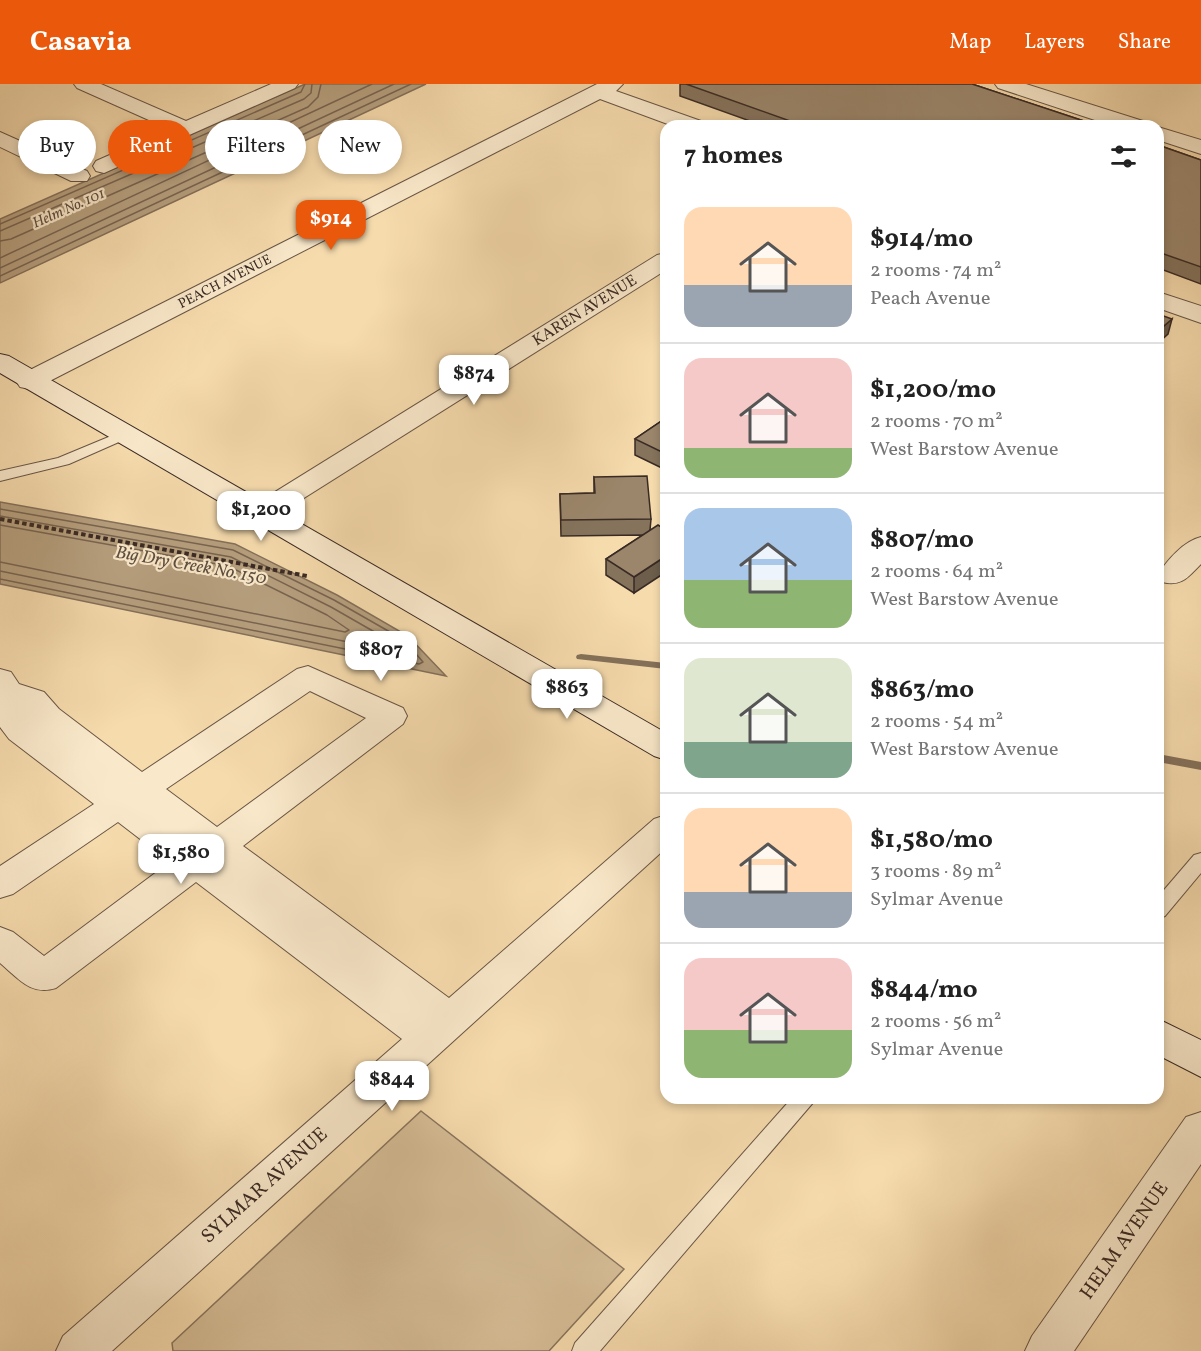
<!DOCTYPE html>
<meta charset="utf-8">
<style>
body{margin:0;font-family:Vollkorn,serif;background:#f2f2f2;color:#222;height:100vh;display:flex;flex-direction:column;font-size:22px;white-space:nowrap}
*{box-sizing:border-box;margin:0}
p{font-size:20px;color:#767676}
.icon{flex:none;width:33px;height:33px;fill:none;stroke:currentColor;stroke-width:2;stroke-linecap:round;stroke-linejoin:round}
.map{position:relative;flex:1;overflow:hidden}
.drawer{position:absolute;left:660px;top:36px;width:504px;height:984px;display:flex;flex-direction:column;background:#fff;border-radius:18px;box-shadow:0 3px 9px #0003}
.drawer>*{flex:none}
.guide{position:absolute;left:18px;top:36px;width:552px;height:54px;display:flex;gap:12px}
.price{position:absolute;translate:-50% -51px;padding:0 14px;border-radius:12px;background:#fff;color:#222;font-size:20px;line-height:39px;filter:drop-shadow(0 2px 3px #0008)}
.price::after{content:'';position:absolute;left:50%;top:36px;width:18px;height:14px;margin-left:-9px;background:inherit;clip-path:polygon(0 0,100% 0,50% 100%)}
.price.selected{background:#ea580c;color:#fff}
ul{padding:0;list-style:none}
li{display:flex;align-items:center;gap:18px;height:150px;padding:0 24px}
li+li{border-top:2px solid #e0e0e0}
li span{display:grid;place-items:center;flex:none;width:168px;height:120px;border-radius:18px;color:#555}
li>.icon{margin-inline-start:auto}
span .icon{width:72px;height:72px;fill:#fffc;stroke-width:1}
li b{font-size:26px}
h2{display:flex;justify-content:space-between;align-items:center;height:72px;padding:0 24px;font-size:26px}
.pill{padding:0 21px;border-radius:27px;background:#fff;box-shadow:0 3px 9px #0003;font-size:21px;line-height:54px}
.pill.selected{background:#ea580c;color:#fff}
header{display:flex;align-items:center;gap:36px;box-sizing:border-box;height:84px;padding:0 30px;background:#ea580c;color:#fff}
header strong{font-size:28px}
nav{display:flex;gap:33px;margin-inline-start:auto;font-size:21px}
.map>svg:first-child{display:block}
.green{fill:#d6bd96;stroke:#88745d;stroke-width:1.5}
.water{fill:#b69f7e;stroke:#84705a;stroke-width:1.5}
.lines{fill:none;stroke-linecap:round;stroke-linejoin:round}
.shore{stroke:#786451;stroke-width:1.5}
.stream{fill:#84705a;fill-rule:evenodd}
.service-casing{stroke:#685646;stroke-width:2}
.minor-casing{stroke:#685646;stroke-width:2}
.secondary-casing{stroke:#392a24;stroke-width:2}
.path{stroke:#392a24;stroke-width:4;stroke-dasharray:4.5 3;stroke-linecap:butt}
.service{fill:#f9e8ca;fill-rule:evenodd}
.minor{fill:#f9e8ca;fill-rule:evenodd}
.secondary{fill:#f9e8ca;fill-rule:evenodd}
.wall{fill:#85735c;stroke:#392a24;stroke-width:1.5}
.shaded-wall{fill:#6c5e4b;stroke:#392a24;stroke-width:1.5}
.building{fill:#9b866b;stroke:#392a24;stroke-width:1.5}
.labels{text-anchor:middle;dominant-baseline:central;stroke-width:4.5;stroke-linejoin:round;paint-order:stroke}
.far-street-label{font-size:14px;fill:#392a24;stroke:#f9e8ca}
.far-water-label{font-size:15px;font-style:italic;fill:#5e4d3f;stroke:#f9e8ca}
.street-label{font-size:16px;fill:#392a24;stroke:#f9e8ca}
.water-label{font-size:18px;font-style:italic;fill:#5e4d3f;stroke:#f9e8ca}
.near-street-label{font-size:20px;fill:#392a24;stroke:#f9e8ca}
</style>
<header>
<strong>Casavia</strong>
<nav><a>Map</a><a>Layers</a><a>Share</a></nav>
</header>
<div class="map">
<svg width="1201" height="1267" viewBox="0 0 1201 1267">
<rect width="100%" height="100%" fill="#f6dbad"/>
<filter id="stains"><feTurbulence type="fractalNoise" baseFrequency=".00333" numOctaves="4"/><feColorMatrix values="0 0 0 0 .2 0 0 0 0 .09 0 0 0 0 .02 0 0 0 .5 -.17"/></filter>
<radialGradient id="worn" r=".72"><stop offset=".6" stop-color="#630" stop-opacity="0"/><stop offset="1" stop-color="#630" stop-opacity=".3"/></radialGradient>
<polygon class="green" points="421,1027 624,1185 549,1267 173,1267 172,1259"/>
<g class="water">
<polygon points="305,0 426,0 0,199 0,135"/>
<polygon points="0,418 235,460 337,511 408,552 446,592 0,500"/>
</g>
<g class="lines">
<g class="shore">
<polyline points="0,140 301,8 305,0"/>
<polyline points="0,147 304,15 311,9 312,0"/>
<polyline points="0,157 11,155 308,23 318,13 321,0"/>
<polyline points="0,174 372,0"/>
<polyline points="0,184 394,0"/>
<polyline points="0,192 411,0"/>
<polyline points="0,425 233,466 334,516 404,556 423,578 419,580 0,495"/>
<polyline points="0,432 231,473 331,523 399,562 401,566 397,568 0,487"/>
<polyline points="0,441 228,482 327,531 349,546 345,548 0,478"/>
</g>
<g class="stream">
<polygon points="581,570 666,579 666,585 577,575 576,573 577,571"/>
<polygon points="1158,670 1201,678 1201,686 1158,678"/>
</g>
<defs>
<g id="service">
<polygon points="123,347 130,351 128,354 69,380 0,397 0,387 58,374"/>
<polygon points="1201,769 1201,789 1165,832 1158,835 1158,813 1194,771"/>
<polygon points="792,1014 817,1014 600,1267 572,1267 575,1259"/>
</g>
<g id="minor">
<polygon points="74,0 101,0 186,37 271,0 298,0 295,4 104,89 96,87 93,82 96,77 169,45 77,4"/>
<polygon points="597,0 623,0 616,7 701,37 704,42 673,42 600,15 38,303 29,305 20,303 16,297 20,291"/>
<polygon points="995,0 1026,0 1143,37 1146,42 1113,42 998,4"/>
<polygon points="1158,43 1201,56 1201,70 1158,56"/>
<polygon points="0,48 87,87 90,92 87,97 71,97 0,63"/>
<polygon points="666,169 666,186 269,436 259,439 249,436 244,430 249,424 657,171"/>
<polygon points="1158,208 1201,222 1201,239 1158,224"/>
<path d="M1201 453V480C1188 493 1182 503 1162 498L1158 491C1167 476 1184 457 1201 453Z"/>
<path d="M308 582 403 624 407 632 403 640 243 762 449 914 654 735 666 731V764L112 1267H56L63 1252 402 955 196 798 56 904C31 912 19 895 0 879V843L13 848 44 872 170 778 118 738 13 810 0 814V782L94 720 9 655 0 643V585L11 588 19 600 44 608 59 625 142 688 297 585ZM310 607 366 634 217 743 166 705Z"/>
<polygon points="1201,1028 1201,1080 1074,1267 1025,1267 1032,1252 1186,1033"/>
</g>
<g id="secondary">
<polygon points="0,270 9,272 666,649 666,676 654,672 0,289"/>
<polygon points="1158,935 1201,956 1201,993 1158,971"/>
</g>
</defs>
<use href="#service" class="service-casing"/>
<use href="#minor" class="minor-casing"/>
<use href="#secondary" class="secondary-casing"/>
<polyline class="path" points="0,435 307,492"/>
<use href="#service" class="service"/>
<use href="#minor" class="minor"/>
<use href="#secondary" class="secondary"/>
</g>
<g class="wall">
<polygon points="680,0 972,0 1099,42 764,42 680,12"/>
<polygon points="1158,61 1201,76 1201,200 1158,184"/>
<polygon points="666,334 666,386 635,371 635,355"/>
<polygon points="594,393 651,435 650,446 634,509 606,491 606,475 643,451 561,452 560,410 594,409"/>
</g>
<g class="shaded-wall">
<polygon points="1172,235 1168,250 1158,259 1158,247"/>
<polygon points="666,472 666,488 634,509 634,493"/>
</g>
<g class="building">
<polygon points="686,0 972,0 1099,42 804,42"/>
<polygon points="1158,61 1201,76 1201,183 1158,168"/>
<polygon points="1158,230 1172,235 1158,247"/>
<polygon points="666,334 666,370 635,355"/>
<polygon points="647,392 651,435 561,436 560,410 595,409 594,393"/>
<polygon points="658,441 666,446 666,472 634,493 606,475"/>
</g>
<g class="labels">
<g class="far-street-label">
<text transform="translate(225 198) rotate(-27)">PEACH AVENUE</text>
</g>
<g class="far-water-label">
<text transform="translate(69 125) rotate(-24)">Helm No. 101</text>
</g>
<g class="street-label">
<text transform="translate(585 227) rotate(-32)">KAREN AVENUE</text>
</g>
<g class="water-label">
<text transform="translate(191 482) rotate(10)">Big Dry Creek No. 150</text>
</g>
<g class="near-street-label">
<text transform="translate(265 1102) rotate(-42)">SYLMAR AVENUE</text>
<text transform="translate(1125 1157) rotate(-55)">HELM AVENUE</text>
</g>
</g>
<rect width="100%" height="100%" filter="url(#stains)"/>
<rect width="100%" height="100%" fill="url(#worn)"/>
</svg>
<b class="price selected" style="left:331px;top:167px">$914</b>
<b class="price" style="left:474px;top:322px">$874</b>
<b class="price" style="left:261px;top:458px">$1,200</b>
<b class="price" style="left:381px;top:598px">$807</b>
<b class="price" style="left:567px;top:636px">$863</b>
<b class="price" style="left:181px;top:801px">$1,580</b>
<b class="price" style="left:392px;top:1028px">$844</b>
<div class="guide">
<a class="pill">Buy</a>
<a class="pill selected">Rent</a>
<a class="pill">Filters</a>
<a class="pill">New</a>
</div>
<section class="drawer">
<h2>7 homes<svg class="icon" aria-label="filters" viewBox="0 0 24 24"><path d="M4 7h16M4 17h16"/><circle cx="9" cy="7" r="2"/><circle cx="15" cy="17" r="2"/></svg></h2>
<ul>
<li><span style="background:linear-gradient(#ffd9b3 65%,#9aa5b1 0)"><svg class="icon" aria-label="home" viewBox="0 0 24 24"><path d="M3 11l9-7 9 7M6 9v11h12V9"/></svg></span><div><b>$914/mo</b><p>2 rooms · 74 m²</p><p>Peach Avenue</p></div></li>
<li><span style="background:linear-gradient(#f6c9c9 75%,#8fb573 0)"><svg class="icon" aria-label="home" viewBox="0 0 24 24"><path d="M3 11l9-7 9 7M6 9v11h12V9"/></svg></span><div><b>$1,200/mo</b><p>2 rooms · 70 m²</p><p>West Barstow Avenue</p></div></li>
<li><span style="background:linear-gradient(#a9c7e8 60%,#8fb573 0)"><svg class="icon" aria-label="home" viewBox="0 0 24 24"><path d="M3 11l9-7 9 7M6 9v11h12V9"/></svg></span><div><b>$807/mo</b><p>2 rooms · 64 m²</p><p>West Barstow Avenue</p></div></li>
<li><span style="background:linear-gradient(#dfe7d0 70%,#7fa58c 0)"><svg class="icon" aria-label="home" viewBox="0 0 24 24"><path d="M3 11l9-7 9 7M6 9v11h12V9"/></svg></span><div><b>$863/mo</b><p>2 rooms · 54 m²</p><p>West Barstow Avenue</p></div></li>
<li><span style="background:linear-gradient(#ffd9b3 70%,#9aa5b1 0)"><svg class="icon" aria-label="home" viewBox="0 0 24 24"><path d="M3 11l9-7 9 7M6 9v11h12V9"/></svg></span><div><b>$1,580/mo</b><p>3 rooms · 89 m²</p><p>Sylmar Avenue</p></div></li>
<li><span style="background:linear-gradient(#f6c9c9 60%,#8fb573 0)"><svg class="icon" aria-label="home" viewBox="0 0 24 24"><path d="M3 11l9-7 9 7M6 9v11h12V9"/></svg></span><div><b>$844/mo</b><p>2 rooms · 56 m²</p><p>Sylmar Avenue</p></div></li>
</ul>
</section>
</div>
